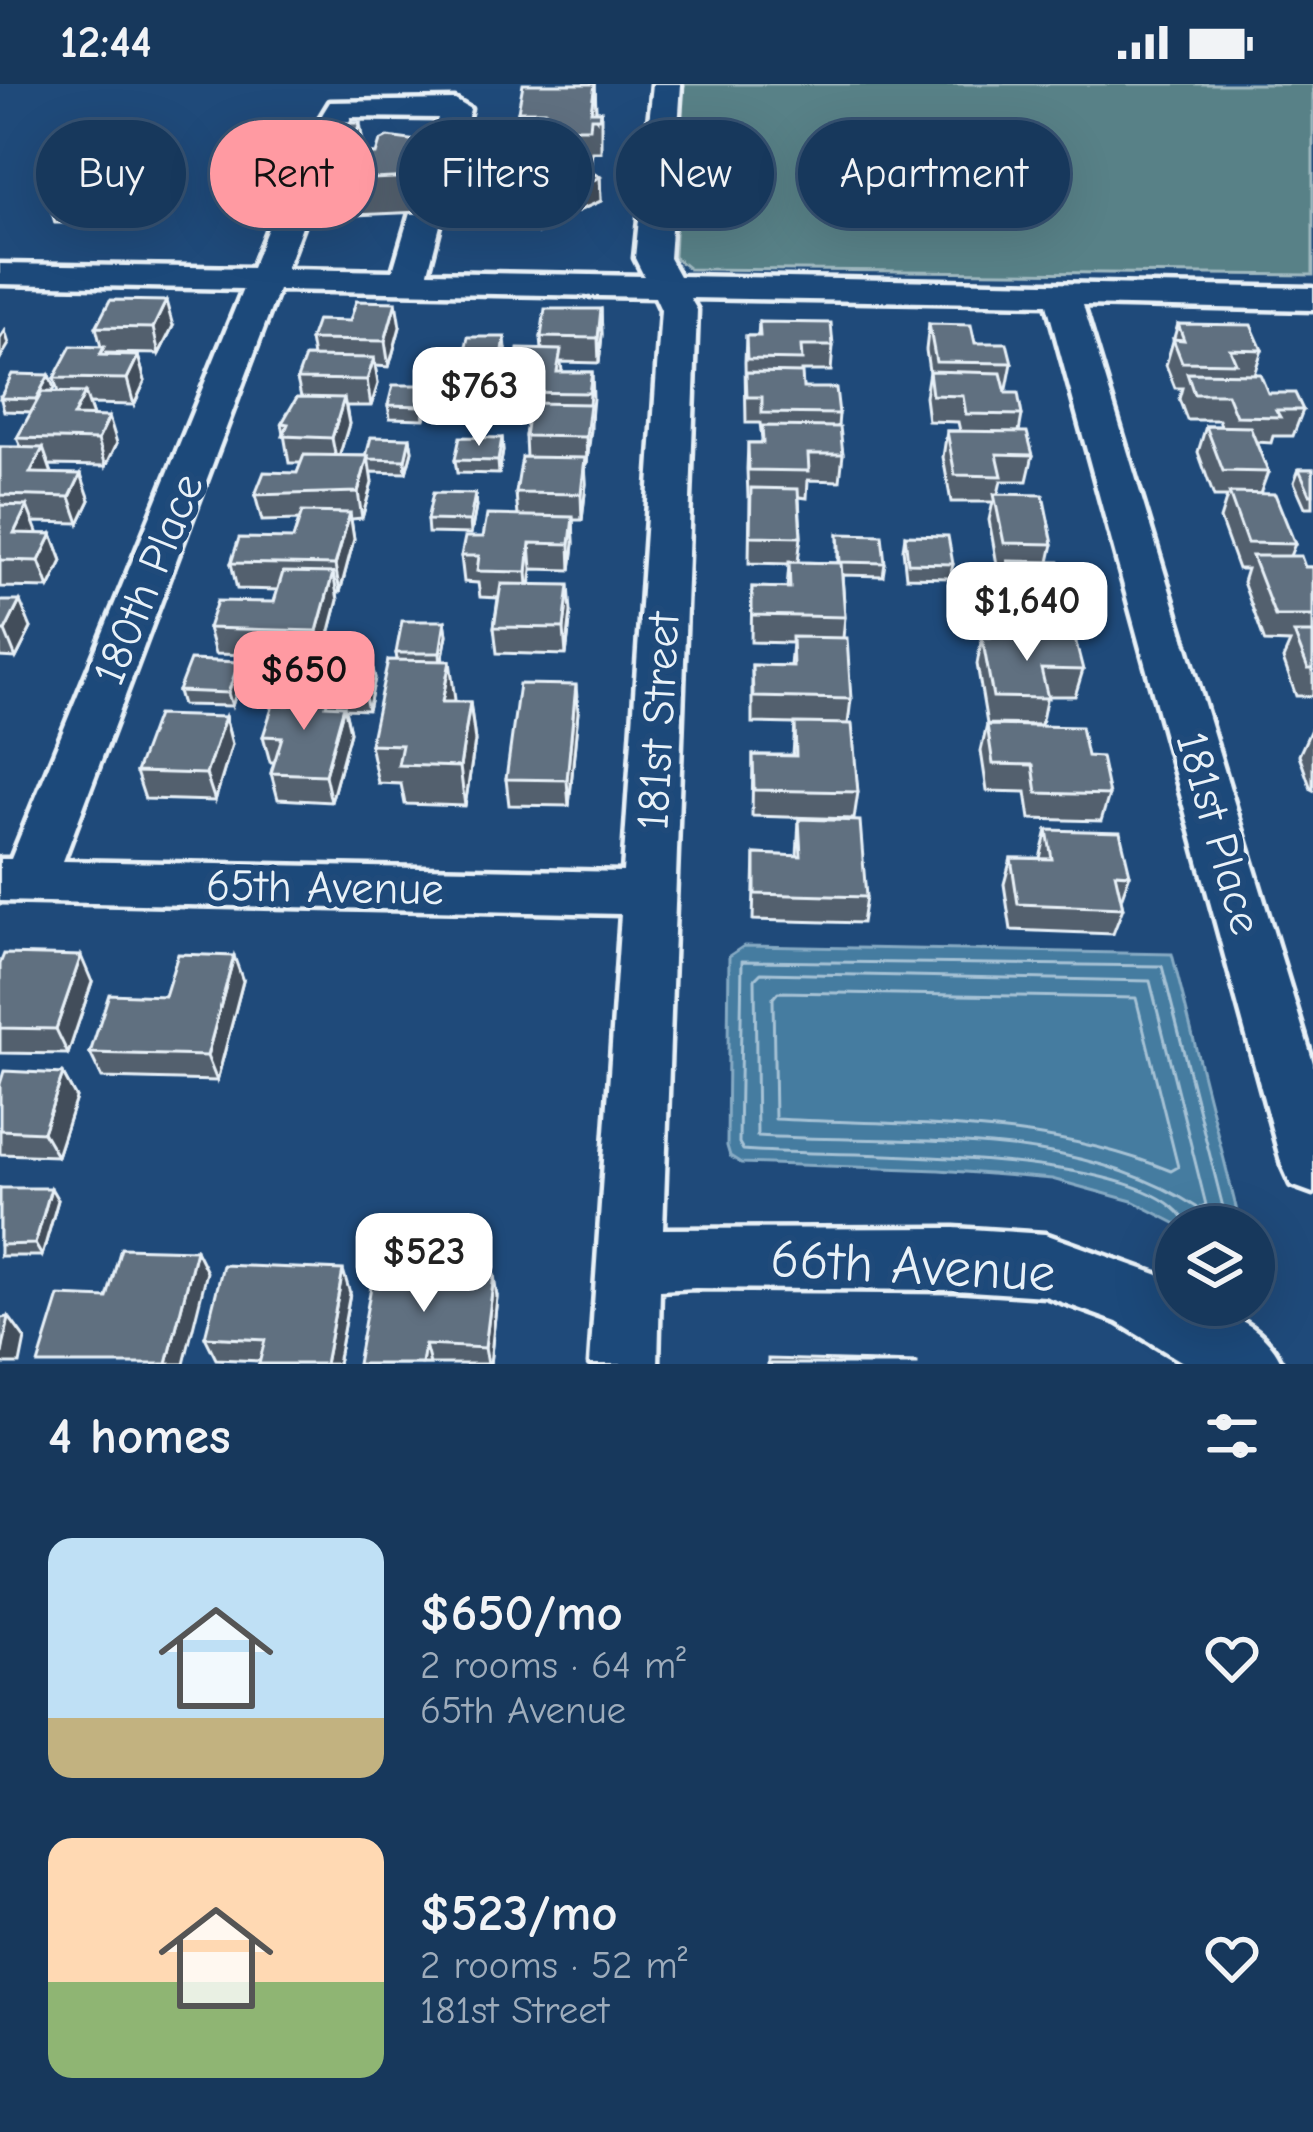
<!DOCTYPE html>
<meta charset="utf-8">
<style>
body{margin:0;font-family:"Comic Neue",sans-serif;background:#203f62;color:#f1f3f6;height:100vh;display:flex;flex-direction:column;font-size:45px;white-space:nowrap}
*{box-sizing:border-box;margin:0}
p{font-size:39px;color:#9eacbb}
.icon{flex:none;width:66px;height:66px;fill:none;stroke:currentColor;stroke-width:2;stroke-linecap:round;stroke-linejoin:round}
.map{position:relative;height:1280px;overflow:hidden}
.sheet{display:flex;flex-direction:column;background:#17385c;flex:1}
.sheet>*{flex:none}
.guide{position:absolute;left:36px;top:36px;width:1242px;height:108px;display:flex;gap:24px}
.controls{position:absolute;left:1155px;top:1122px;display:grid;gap:24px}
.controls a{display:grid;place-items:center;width:120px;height:120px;border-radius:50%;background:#17385c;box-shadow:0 12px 48px #0002,0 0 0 3px #365272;font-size:60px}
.price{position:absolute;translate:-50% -102px;padding:0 27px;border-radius:24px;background:#fff;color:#222;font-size:39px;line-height:78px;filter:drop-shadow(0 3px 6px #0008)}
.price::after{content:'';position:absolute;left:50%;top:72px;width:36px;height:27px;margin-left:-18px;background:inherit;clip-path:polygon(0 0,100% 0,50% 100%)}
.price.on{background:#ff9aa2;color:#111}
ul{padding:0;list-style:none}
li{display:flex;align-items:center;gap:36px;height:300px;padding:0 48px}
li span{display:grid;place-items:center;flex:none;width:336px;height:240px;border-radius:24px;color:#555}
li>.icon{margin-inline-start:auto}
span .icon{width:144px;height:144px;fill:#fffc;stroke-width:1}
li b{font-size:51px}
h2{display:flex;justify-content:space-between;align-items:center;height:144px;padding:0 48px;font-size:51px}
.pill{padding:0 42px;border-radius:54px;background:#17385c;box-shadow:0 12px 48px #0002,0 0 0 3px #365272;font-size:42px;line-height:108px}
.pill.on{background:#ff9aa2;color:#111}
.status{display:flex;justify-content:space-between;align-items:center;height:84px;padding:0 60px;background:#17385c;direction:ltr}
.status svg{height:33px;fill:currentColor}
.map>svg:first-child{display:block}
.green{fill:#588187;stroke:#a0b9c0;stroke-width:3}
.water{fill:#447ba0;stroke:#86aac3;stroke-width:3}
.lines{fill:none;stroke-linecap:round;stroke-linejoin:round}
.shore{stroke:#a6c2d5;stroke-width:3}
.minor-casing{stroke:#e8f1f8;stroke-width:9}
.minor{fill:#1f4a7a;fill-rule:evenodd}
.wall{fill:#53606e;stroke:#e8f1f8;stroke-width:3}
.shaded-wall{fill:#434e5a;stroke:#e8f1f8;stroke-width:3}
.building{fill:#607080;stroke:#e8f1f8;stroke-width:3}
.labels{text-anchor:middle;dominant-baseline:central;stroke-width:12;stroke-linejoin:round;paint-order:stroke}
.street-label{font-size:45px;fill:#e8f1f8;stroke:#1f4a7a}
.near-street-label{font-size:54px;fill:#e8f1f8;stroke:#1f4a7a}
</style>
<div class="status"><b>12:44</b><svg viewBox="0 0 49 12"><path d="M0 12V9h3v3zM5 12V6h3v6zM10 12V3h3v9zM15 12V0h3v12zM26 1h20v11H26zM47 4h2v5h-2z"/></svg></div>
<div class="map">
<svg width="1313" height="1280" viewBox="0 0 1313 1280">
<rect width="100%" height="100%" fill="#1f4a7a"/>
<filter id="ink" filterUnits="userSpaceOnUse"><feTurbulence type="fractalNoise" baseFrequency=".00833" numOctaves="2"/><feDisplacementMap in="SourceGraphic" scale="24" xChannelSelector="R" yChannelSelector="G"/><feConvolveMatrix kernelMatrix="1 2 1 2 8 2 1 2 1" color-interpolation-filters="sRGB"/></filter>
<g filter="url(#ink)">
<polygon class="green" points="682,0 1313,0 1313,191 689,185 674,173"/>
<polygon class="water" points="744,862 1172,870 1241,1143 1183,1143 1132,1117 1052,1095 939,1086 741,1079 730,1072 727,1062 729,872"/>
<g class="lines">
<g class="shore">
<path d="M761 889 1150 897 1206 1121 1198 1124C1069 1041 904 1061 757 1052L755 895Z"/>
<path d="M778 908 1136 914 1178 1083 1171 1087C1043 1035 911 1042 775 1035L773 914Z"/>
<path d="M1188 1143C1156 1060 824 1074 743 1066L739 1059 742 877 1162 882 1228 1143"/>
</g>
<defs>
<path id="minor" d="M653 0H681L669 174 679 192 1313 204V226L1083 221 1313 979V1109L1291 1101 1282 1081 1047 220 690 214 697 226 663 1145 954 1144 1045 1150 1159 1191 1176 1200V1221C1219 1221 1264 1239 1282 1280H1186L1117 1238 1045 1212 954 1206 695 1204 660 1206 658 1280H590L621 830 0 817V775H11L243 205 0 200V180L252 184C275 127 297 70 330 18L455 16 470 25 428 188 644 192 635 174ZM351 33 438 34 393 187 286 185 328 72 342 56ZM278 206 655 213 661 226 623 788 63 777Z"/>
</defs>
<use href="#minor" class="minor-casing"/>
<use href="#minor" class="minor"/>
</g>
<g class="wall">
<polygon points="595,0 596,27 601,27 601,68 592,68 591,79 571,78 600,93 601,117 564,133 565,137 538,149 504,130 502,105 514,100 513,83 544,70 543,61 520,61 518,27"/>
<polygon points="425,58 429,93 420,128 312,133 306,98 365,70 376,70"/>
<polygon points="270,91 265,104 236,104 234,92"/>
<polygon points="103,94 110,118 101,133 90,133 86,139 55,139 48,115"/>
<polygon points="601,225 602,251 599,279 561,278 562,288 592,288 591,346 587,379 585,379 586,400 582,436 573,436 574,460 571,486 532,485 530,500 571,528 566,571 497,569 494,543 498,514 480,513 478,499 464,498 461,472 483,453 518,432 516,409 526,373 525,352 528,334 513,334 511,308 542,266 541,253"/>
<polygon points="759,238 833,262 831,287 801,287 801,289 803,304 839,330 838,343 843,370 840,397 808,396 807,414 799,413 801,453 798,478 838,479 838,450 885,479 883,492 842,491 845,533 843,554 851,615 848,640 858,708 854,735 752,732 753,671 793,671 795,640 752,639 752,581 790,582 792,559 751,558 752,503 787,504 789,480 749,479 750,413 748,413 747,385 748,359 761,359 762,355 760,339 746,339 745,278 746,252 758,252"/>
<polygon points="929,240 975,259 1012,279 1007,305 1005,305 1006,309 1022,331 1019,348 1033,371 1027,397 1001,397 998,410 1053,460 1049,478 1070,532 1064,555 1083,586 1075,612 1047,612 1041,641 987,640 977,580 982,553 1011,554 1003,503 1006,486 998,486 989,436 993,418 951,418 943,373 947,347 960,347 958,338 928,337 925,313 929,287 926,266"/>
<polygon points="1178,240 1262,266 1254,290 1268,309 1303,326 1293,352 1273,352 1271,359 1256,358 1268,388 1260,410 1295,460 1290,472 1305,483 1313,483 1313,612 1296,612 1283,575 1290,559 1265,558 1243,498 1247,485 1238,485 1220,435 1227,413 1214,413 1198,368 1206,342 1221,342 1219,336 1187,336 1179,315 1182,304 1175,304 1166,281"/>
<polygon points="173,242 159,270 106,269 107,271 138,272 145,297 134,321 89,320 93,333 117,359 106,382 49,381 52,389 90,416 79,439 33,438 36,450 52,450 62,477 49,504 0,503 0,363 21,363 17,354 32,328 4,327 0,312 54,304 51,309 58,309 54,294 101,263 96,243"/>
<polygon points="400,243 389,283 375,282 378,300 371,322 346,322 349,340 339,372 366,372 410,354 412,367 406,389 370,388 372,399 362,434 351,435 354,455 340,508 337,508 338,516 323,573 215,570 208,544 274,518 278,506 237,505 231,479 293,455 299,436 262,437 255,411 297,389 301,379 289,379 282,339 301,313 297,295 313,273 310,256"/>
<polygon points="506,266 503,286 465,285 464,272"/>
<polygon points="427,301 429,314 424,335 390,334 388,321"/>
<polygon points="502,354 503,367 499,390 457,389 455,376"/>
<polygon points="1299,385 1313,385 1313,423 1305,423 1294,398"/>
<polygon points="475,410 476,423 471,450 428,449 427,436"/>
<polygon points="905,451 953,480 950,494 906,493 903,465"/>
<polygon points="0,517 31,544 16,574 0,573"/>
<polygon points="445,537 447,551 442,577 454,618 470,618 475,657 465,722 405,720 401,700 378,699 370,660 397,576 396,569"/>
<polygon points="372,581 375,594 368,626 345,625 350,648 331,718 278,715 271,689 274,678 270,678 263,652 289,621"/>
<polygon points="242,591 232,622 182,621 178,607"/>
<polygon points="578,628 569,722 509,721 506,695"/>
<polygon points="225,633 232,660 215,717 145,715 136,688"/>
<polygon points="987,641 1087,672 1109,711 1101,737 1030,735 1026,708 987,707 981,667"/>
<polygon points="1311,645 1313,645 1313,706 1311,705 1299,671"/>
<polygon points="799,735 866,813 862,839 753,836 755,770 797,772"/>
<polygon points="1047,746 1130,790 1121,815 1123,824 1113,850 1011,846 1004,800 1011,774 1040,774"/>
<polygon points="0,880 92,898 68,970 0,969"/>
<polygon points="243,897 217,997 102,994 90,969"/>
<polygon points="63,990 76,1014 57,1072 0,1070 0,1046"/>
<polygon points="0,1104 58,1116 42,1172 0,1172"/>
<polygon points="350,1209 337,1280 259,1280 260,1277 216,1275 205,1253"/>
<polygon points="497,1213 490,1280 357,1280"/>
</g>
<g class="shaded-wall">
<polygon points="595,0 596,34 591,27"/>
<polygon points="360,39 365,74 350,70"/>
<polygon points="425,58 429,93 420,128 415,93"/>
<polygon points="267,79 270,91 265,104 262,92"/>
<polygon points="600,93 601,117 564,133 565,137 538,149 537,125 560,111"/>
<polygon points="103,94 110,118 101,133 95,109"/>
<polygon points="83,109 90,133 86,139 79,115"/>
<polygon points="166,217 173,242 159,270 153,244"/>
<polygon points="396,218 400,243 389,283 385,257"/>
<polygon points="601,225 602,251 599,279 598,254"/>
<polygon points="5,247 9,260 0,275 0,255"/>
<polygon points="505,253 506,266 503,286 502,273"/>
<polygon points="138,272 145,297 134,321 127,295"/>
<polygon points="374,274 378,300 371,322 367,296"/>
<polygon points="592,288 593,314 587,379 586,353"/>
<polygon points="49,291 54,304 41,328 36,315"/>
<polygon points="427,301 429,314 424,335 423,322"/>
<polygon points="85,309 94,335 73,332"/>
<polygon points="344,314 349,340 337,380 332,354"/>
<polygon points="109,333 117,359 106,382 98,356"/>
<polygon points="410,354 412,367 406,389 405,376"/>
<polygon points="502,354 503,367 499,390 498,377"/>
<polygon points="43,364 52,390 30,389"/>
<polygon points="368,372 372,399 362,434 358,408"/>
<polygon points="585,374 586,400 582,436 581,410"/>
<polygon points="81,390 90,416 79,439 70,413"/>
<polygon points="475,410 476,423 471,450 470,437"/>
<polygon points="27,422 37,448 24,476 14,449"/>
<polygon points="350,429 354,455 340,508 335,481"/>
<polygon points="573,433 574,460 571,486 570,460"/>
<polygon points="52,450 62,477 49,504 39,477"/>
<polygon points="530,459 532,485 529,514 527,488"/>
<polygon points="333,489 338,516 323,573 317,547"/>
<polygon points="569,501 571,528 566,571 564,544"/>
<polygon points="20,517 31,544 16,574 5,547"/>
<polygon points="445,537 447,551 441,583 440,569"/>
<polygon points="450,577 455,616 447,656 442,618"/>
<polygon points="239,578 242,591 232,622 228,609"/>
<polygon points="372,581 375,594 368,626 365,613"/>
<polygon points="576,601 578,628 569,722 567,696"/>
<polygon points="470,618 475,657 465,722 460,683"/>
<polygon points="344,622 350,648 331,718 325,691"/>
<polygon points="225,633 232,660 215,717 206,690"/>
<polygon points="81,872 92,898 68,970 56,945"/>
<polygon points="234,872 243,897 217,997 207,972"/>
<polygon points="63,990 76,1014 57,1072 43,1048"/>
<polygon points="51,1104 58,1116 42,1172 35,1160"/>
<polygon points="196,1166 207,1188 184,1280 167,1280"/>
<polygon points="343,1186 350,1209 337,1280 325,1280"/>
<polygon points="494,1191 497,1213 490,1280 488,1280 485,1264"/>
<polygon points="9,1233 25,1255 20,1280 0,1280"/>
<polygon points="425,1261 430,1280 422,1280"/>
</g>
<g class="building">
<polygon points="523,0 595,0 591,27 601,27 600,34 591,34 590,44 542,44 545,27 518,27"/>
<polygon points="328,39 360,39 350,70 376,70 380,57 388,53 425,58 415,93 306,98"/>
<polygon points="550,67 600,93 560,111 563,113 537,125 502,105 531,93 513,83"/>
<polygon points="240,79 267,79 262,92 234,92"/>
<polygon points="61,93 103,94 95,109 83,109 79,115 48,115"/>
<polygon points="110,216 166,217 153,244 96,243"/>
<polygon points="356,217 396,218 385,257 310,256 317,236 350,237"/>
<polygon points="545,225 601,225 598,254 541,253"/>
<polygon points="759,238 831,239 833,262 801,262 802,276 747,275 746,252 760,252"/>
<polygon points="929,240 971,241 975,259 1007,259 1012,279 936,278"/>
<polygon points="1178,240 1251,241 1262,266 1230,265 1236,279 1182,278 1173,255 1184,256"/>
<polygon points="468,253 505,253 502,273 464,272"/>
<polygon points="71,262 104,263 100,271 138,272 127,295 54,294"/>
<polygon points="518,265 561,266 557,288 592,288 589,309 511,308"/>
<polygon points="305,273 374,274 367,296 297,295"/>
<polygon points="929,287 1001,289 1006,309 1018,309 1022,331 966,330 963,312 932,311"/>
<polygon points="746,288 802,289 803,304 836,304 839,330 762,329 762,313 747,313"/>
<polygon points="1187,289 1260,290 1268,309 1295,309 1303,326 1276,326 1280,333 1236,332 1227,310 1194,310"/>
<polygon points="12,290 49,291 36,315 0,314"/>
<polygon points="393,301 427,301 423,322 388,321"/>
<polygon points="42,308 85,309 73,332 109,333 98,356 17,354"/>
<polygon points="297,313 344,314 332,354 283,352 288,340 282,339"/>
<polygon points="530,319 590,320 586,353 525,352"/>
<polygon points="762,342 840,343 843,370 808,370 809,387 749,386 748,359 763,359"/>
<polygon points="1206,342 1250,343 1268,388 1223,387"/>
<polygon points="947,347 1027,348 1033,371 997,370 1002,392 955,391"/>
<polygon points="371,353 410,354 405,376 367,375 368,372 366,372"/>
<polygon points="460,353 502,354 498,377 455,376"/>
<polygon points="0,363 43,364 30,389 81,390 70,413 0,411"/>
<polygon points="304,371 368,372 358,408 255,411 264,388 297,389"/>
<polygon points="522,373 585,374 581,410 516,409"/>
<polygon points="1299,385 1313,385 1313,410 1310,410"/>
<polygon points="751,404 798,405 801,453 750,452"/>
<polygon points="433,409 475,410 470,437 427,436"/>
<polygon points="1229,409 1275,410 1295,460 1247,459"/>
<polygon points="994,410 1043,411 1053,460 1004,459"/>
<polygon points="0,421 27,422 14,449 52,450 39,477 0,476"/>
<polygon points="302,428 350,429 335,481 231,479 239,454 293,455"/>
<polygon points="487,431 573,433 570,460 530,459 527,488 477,487 479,472 461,472 465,453 483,453"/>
<polygon points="838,450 882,451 885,479 840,478"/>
<polygon points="905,451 948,452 953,480 908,479"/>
<polygon points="1252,472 1301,472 1305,483 1313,483 1313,532 1275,532"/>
<polygon points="1008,477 1059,478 1070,532 1018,531"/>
<polygon points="789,478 841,479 845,533 752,531 752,503 790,504"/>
<polygon points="283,488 333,489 317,547 208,544 217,517 274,518"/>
<polygon points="501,500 569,501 564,544 494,543"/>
<polygon points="0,517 20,517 5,547 0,547"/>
<polygon points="402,537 445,537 440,569 396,569"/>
<polygon points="1294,549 1313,549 1313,585 1308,585"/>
<polygon points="792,553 847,554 851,615 753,613 752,581 793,582"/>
<polygon points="982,553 1075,555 1083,586 1041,585 1048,614 993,613"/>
<polygon points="190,576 239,578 228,609 178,607"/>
<polygon points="388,576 450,577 442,618 470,618 460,683 398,681 402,661 370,660"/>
<polygon points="326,580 372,581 365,613 330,612 330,608 318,607"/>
<polygon points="519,600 576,601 567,696 506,695"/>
<polygon points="294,606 330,608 326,621 344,622 325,691 271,689 282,653 263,652 273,621 289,621"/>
<polygon points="157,631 225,633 206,690 136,688"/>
<polygon points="795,639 852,640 858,708 754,706 753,671 796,672"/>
<polygon points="987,641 1081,643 1087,672 1101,673 1109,711 1037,709 1033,681 993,680"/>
<polygon points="799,735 860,737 866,813 755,810 755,770 801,772"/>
<polygon points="1047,746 1120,748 1130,790 1115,789 1123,824 1018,820 1011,774 1052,775"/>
<polygon points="4,870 81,872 56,945 0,944 0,880"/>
<polygon points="178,870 234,872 207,972 90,969 109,910 165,912"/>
<polygon points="4,987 63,990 43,1048 0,1046 0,1000"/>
<polygon points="0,1104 51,1104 35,1160 0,1161"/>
<polygon points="121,1164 196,1166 167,1280 38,1280 59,1212 107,1214"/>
<polygon points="223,1181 343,1186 325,1280 259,1280 265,1256 205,1253"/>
<polygon points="374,1186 494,1191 485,1264 425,1261 422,1280 357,1280"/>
<polygon points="9,1233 0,1277 0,1234"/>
<polygon points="768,1275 917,1279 917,1280 768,1280"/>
</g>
</g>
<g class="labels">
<g class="street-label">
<text transform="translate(148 495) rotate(-68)">180th Place</text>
<text transform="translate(658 637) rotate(-87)">181st Street</text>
<text transform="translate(1219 749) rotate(74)">181st Place</text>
<text transform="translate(325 803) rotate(1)">65th Avenue</text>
</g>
<g class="near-street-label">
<text transform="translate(913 1182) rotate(3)">66th Avenue</text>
</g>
</g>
</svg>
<div class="controls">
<a><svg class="icon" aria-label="layers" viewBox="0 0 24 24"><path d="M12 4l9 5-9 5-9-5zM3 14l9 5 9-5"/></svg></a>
</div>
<b class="price" style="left:479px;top:365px">$763</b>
<b class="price" style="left:1027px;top:580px">$1,640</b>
<b class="price on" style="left:304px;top:649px">$650</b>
<b class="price" style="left:424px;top:1231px">$523</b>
<div class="guide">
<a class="pill">Buy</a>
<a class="pill on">Rent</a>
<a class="pill">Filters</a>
<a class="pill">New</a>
<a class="pill">Apartment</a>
</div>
</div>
<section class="sheet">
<h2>4 homes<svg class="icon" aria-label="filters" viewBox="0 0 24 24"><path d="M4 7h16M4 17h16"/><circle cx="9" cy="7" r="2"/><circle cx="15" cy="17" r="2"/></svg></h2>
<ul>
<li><span style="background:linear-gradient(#bfe0f5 75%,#c2b280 0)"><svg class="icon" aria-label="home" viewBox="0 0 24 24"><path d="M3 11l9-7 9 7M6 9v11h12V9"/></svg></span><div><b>$650/mo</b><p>2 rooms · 64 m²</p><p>65th Avenue</p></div><svg class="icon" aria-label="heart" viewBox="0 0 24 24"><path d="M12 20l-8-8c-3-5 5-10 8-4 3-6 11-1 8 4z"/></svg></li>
<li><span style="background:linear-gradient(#ffd9b3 60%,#8fb573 0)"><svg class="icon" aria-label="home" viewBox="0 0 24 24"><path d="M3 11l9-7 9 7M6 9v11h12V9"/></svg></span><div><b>$523/mo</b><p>2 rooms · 52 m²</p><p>181st Street</p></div><svg class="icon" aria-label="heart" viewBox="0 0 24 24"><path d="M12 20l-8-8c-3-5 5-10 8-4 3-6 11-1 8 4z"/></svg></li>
</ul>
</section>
